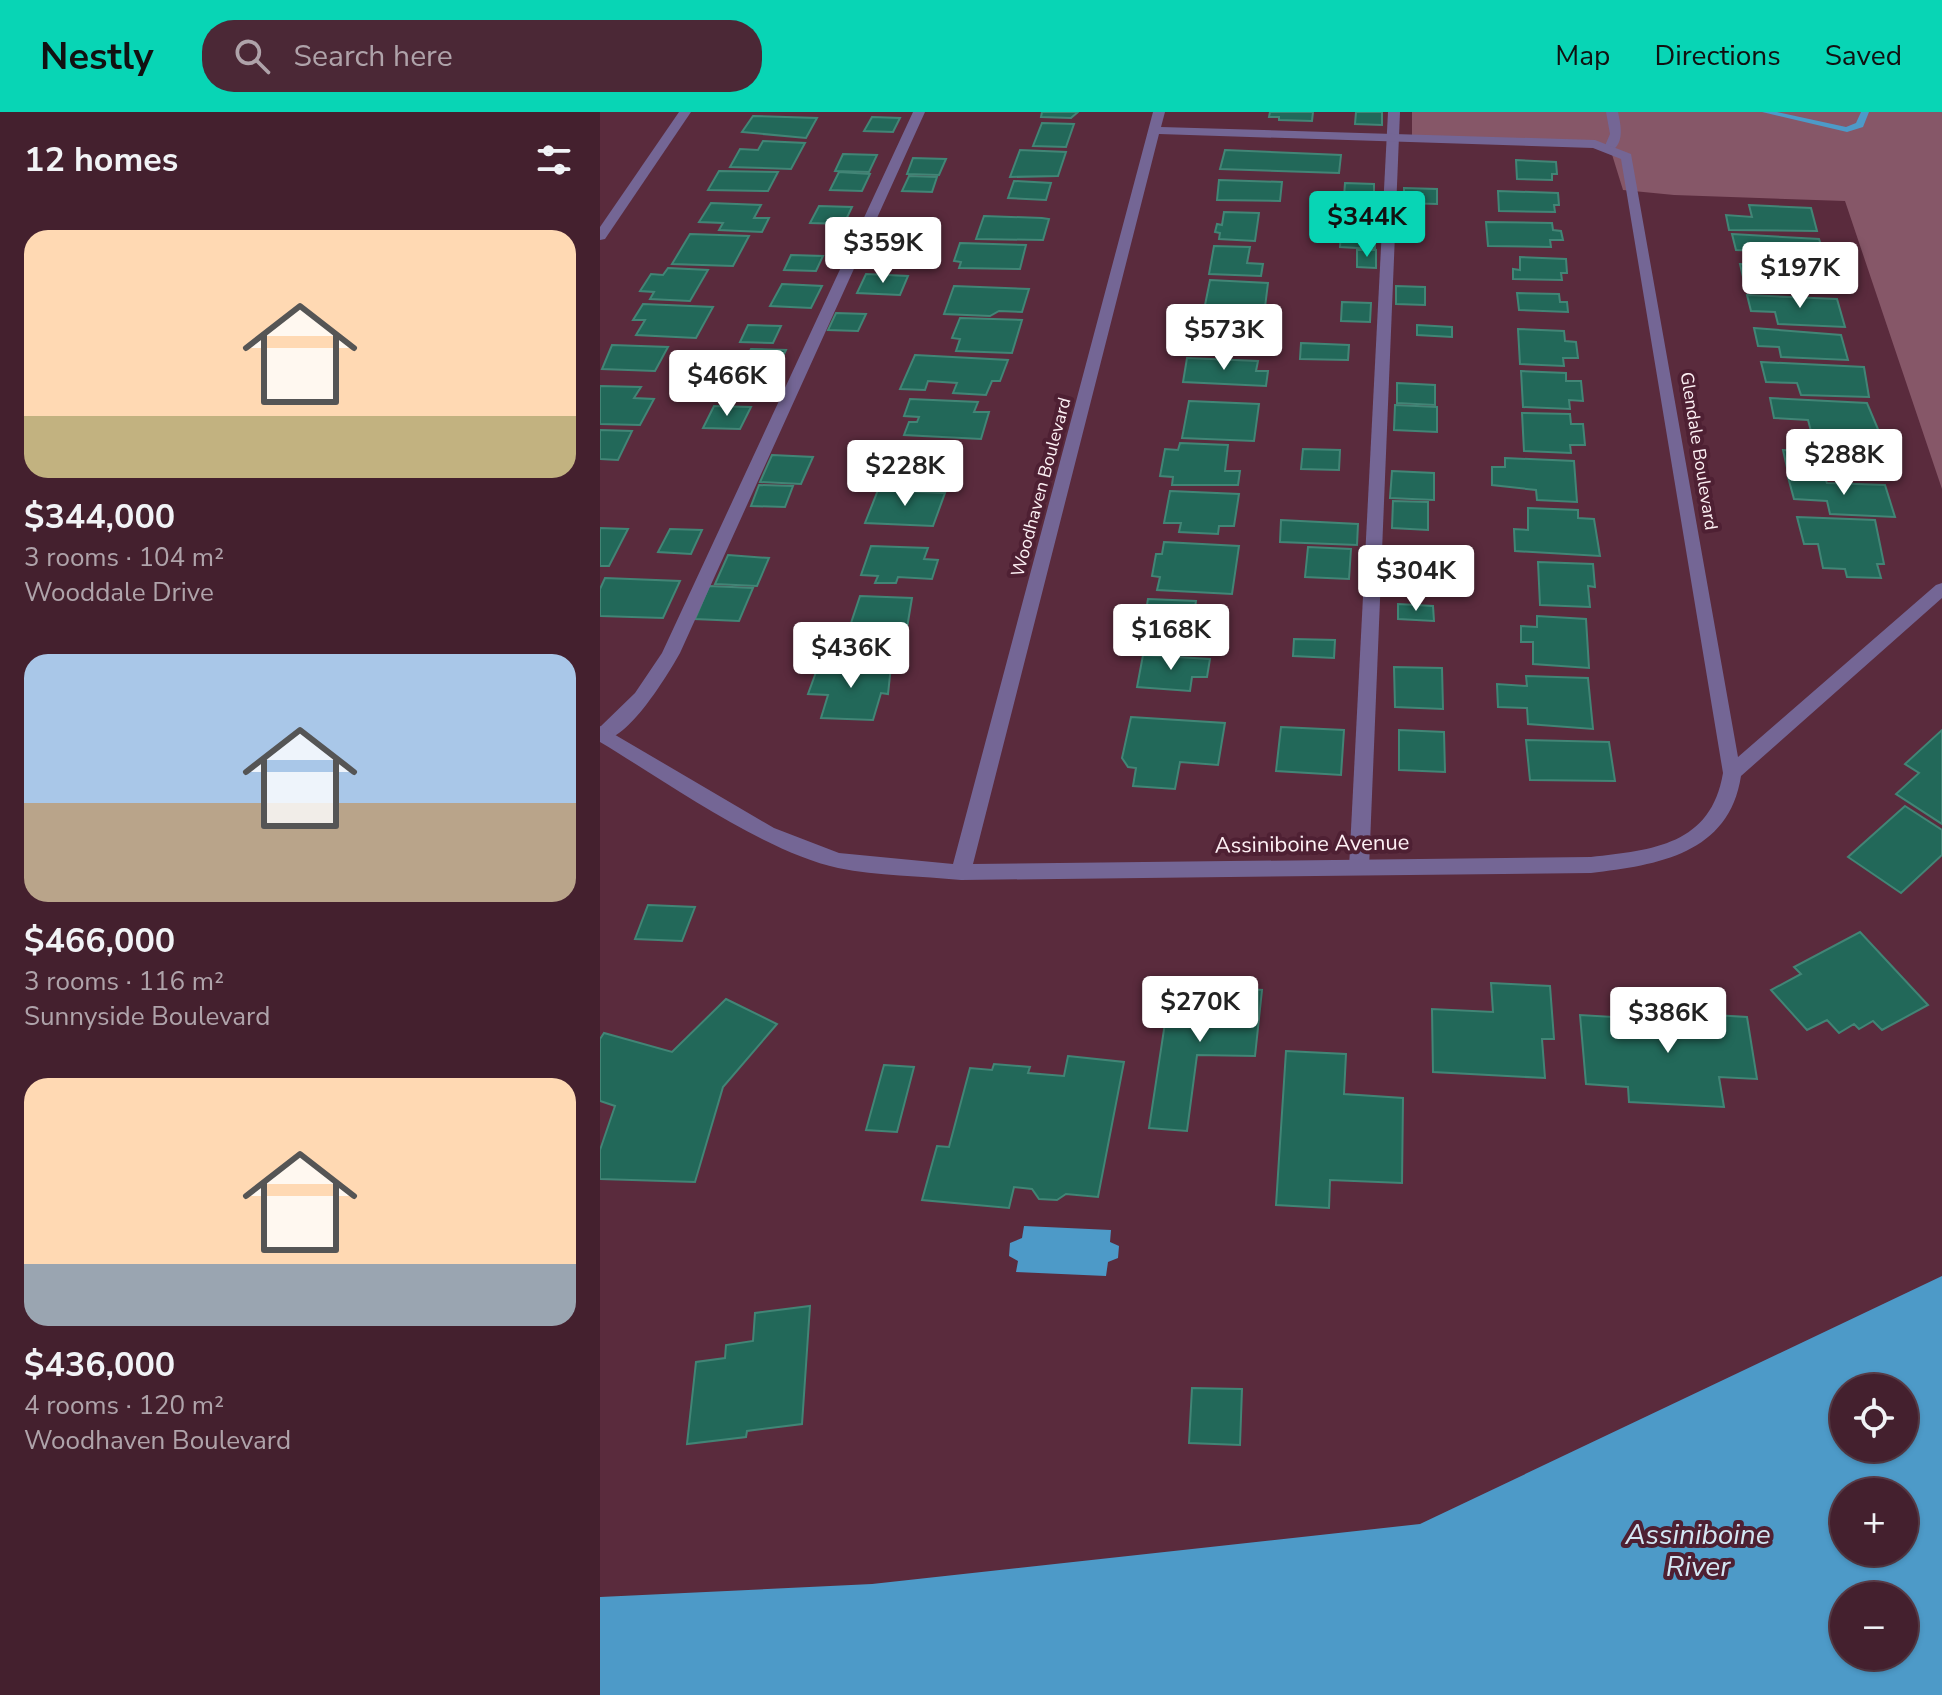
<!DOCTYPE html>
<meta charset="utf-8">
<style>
body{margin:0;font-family:"Nunito Sans",sans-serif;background:#4b2836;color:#f1f3f6;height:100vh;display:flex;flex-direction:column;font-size:30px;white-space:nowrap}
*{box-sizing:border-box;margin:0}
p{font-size:26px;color:#afa3aa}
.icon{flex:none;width:44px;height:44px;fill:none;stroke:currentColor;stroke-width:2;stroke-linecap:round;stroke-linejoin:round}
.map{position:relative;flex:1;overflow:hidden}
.panel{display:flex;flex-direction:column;background:#44202e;width:600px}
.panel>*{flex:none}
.controls{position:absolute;left:1230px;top:1262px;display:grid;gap:16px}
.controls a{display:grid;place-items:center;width:88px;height:88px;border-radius:50%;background:#44202e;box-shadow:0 2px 6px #0004,0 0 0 2px #5c3e4a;font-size:40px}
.price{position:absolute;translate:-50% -68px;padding:0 18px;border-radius:8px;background:#fff;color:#222;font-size:26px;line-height:52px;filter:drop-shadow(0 2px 4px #0008)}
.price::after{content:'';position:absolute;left:50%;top:48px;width:24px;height:18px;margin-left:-12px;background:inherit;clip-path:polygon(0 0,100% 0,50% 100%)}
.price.current{background:#08d5b5;color:#111}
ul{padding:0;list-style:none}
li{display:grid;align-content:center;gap:16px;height:424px;padding:0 24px}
li span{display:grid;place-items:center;height:248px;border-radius:24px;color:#555}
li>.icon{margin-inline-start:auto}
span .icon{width:144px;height:144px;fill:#fffc;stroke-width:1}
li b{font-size:34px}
h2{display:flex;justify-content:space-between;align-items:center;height:96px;padding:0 24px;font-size:34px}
header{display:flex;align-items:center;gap:48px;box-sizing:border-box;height:112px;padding:0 40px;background:#08d5b5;color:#111}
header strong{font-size:38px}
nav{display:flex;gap:44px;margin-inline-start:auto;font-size:28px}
.search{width:560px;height:72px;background:#4b2836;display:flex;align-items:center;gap:20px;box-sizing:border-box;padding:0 28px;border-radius:32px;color:#afa3aa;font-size:30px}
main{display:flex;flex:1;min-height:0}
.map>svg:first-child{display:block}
.green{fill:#865768}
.water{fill:#4d9ac8;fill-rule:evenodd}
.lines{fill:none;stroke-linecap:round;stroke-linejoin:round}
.stream{fill:#4d9ac8;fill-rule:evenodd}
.building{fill:#226859;stroke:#428576;stroke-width:2}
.lane{fill:#746695;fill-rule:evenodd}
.street{fill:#746695;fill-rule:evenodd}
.labels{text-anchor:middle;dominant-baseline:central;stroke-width:8;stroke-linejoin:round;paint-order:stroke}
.far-street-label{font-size:18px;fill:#fdf0f4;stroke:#4e2033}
.street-label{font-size:22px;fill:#fdf0f4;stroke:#4e2033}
.near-water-label{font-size:28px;font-style:italic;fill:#d4e7f4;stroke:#4e2033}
</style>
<header>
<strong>Nestly</strong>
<div class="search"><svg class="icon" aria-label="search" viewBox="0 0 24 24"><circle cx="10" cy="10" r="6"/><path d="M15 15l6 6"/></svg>Search here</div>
<nav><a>Map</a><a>Directions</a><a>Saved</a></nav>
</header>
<main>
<section class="panel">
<h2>12 homes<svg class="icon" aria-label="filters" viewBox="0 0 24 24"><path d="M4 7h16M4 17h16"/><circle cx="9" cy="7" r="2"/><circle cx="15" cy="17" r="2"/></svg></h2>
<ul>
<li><span style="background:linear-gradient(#ffd9b3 75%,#c2b280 0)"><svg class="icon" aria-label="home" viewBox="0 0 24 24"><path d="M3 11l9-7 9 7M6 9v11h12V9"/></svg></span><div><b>$344,000</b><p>3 rooms · 104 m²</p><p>Wooddale Drive</p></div></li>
<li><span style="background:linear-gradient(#a9c7e8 60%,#b9a48a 0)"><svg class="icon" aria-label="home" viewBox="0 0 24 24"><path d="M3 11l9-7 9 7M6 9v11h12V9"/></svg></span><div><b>$466,000</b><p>3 rooms · 116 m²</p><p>Sunnyside Boulevard</p></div></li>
<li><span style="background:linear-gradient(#ffd9b3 75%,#9aa5b1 0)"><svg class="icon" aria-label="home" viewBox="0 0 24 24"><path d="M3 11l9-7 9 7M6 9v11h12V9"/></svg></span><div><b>$436,000</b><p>4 rooms · 120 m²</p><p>Woodhaven Boulevard</p></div></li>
</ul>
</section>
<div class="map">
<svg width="1342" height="1583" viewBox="0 0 1342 1583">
<rect width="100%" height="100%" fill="#5a2b3d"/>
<polygon class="green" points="812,0 1342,0 1342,377 1245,89 1074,83 1023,78 1010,36 812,27"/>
<g class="water">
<polygon points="424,1114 511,1118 510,1130 519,1134 518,1146 508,1150 506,1164 416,1160 418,1149 409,1144 410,1131 422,1126"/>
<path d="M1342 1164V1583H0V1485L272 1472 820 1412ZM1244 1276H1304V1336H1244ZM1244 1380H1304V1440H1244ZM1244 1484H1304V1544H1244Z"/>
</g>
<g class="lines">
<polygon class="stream" points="1162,0 1177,0 1246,15 1256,11 1261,0 1269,0 1263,15 1247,20"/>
</g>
<g class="building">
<polygon points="442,0 478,0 471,6 441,5"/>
<polygon points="670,0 713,0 712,9 679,8 679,5 669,5"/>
<polygon points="756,0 782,0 782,13 755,12"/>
<polygon points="153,4 217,6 206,26 142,20"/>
<polygon points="272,5 300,6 293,20 264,19"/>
<polygon points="442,11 474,12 466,35 433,34"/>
<polygon points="163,29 205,31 191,57 130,55 140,37 158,38"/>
<polygon points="420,38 466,40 458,64 410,65"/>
<polygon points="625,38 741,43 739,61 620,57"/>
<polygon points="243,42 277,43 269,60 235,59"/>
<polygon points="313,46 346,47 339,63 307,62"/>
<polygon points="916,48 956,50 957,62 952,62 952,68 917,67"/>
<polygon points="119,59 178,60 168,79 108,78"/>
<polygon points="239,60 270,62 262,79 230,78"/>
<polygon points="309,64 337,65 332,80 302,79"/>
<polygon points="619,68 682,70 680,89 617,88"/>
<polygon points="414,69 451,71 446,88 408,86"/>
<polygon points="745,71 774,72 774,86 744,85"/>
<polygon points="804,76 837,77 837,92 804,91"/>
<polygon points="898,79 958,81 959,93 954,93 955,100 899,99"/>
<polygon points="111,91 161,93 154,106 169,106 162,120 119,118 123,111 99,110"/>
<polygon points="1149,93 1211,96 1217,119 1129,118 1126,103 1152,105"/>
<polygon points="219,94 252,95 244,112 210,111"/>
<polygon points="624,100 659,101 655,129 619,127 620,121 615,120 617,112 622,113"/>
<polygon points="384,104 442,106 449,107 443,128 376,127"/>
<polygon points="886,110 952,111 953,118 961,119 963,128 950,128 951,135 888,134"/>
<polygon points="741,118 775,119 775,137 740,135"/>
<polygon points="90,122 149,124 133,154 72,152"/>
<polygon points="1132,122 1219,127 1227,151 1168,149 1162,139 1136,138"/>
<polygon points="360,131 426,133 420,157 359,156 361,150 354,149"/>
<polygon points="614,134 650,135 647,151 663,152 661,164 609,162"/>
<polygon points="757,138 776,138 776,156 757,155"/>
<polygon points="191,143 223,144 216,159 184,158"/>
<polygon points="920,145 966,147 967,161 961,161 962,168 913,167 913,157 920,158"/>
<polygon points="1140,152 1225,155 1233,181 1178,179 1175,170 1144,169"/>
<polygon points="68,156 108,158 90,189 50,187 54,180 40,179 51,162 63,163"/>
<polygon points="266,162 308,164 300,183 257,181"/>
<polygon points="610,168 668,171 665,195 649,194 648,200 604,198"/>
<polygon points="182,172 222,174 211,196 170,194"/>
<polygon points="354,174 429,177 422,200 399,199 390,204 344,202"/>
<polygon points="796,174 825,175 825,193 796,192"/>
<polygon points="917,181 959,182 960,190 967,190 968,200 919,198"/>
<polygon points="1147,183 1237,187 1245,215 1178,212 1175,200 1151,199"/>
<polygon points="742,190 771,191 770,210 741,209"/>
<polygon points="43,192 113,195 96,226 36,223 45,208 33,208"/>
<polygon points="236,201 266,202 258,219 228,218"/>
<polygon points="360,206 422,208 412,241 356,239 360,227 352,226"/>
<polygon points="604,206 657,208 656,215 675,216 674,225 654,224 653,238 624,237 625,230 600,230"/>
<polygon points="148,213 181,214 173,231 140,230"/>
<polygon points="817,213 852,215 852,225 817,223"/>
<polygon points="1154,216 1241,223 1248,248 1181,245 1179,235 1158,234"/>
<polygon points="918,217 964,219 965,229 976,230 978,246 963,246 964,254 920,252"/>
<polygon points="701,231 749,233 748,248 700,247"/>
<polygon points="12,233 68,235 55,259 2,257"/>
<polygon points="151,237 186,238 176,259 141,257"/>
<polygon points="315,243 408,248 400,269 392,269 386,283 353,281 357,271 328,269 325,278 300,277"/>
<polygon points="587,246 658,249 656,259 668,259 666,274 583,270"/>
<polygon points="1161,250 1264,255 1269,285 1201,283 1197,271 1166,270"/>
<polygon points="921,259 966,261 966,269 981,269 983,289 969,288 970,297 923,295"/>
<polygon points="797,271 835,273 835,293 797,291"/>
<polygon points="0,274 41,275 34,286 54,287 40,313 0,312"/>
<polygon points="1170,286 1267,291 1280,322 1211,319 1208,308 1174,306"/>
<polygon points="310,287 378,290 374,300 389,300 381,327 304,323 309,310 317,310 319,305 304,304"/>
<polygon points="589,289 659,292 654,329 582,326"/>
<polygon points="795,293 837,295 837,320 794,318"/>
<polygon points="114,294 151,295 140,317 103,316"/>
<polygon points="922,301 970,302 971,312 983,312 985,333 970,333 971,341 924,339"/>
<polygon points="0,318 32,319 18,348 0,347"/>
<polygon points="1203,325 1284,328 1294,362 1188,360 1183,338 1207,339"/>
<polygon points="580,331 628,333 625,359 640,359 638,373 572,373 573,365 560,364 565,337 578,338"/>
<polygon points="295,332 356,334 347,376 278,373 281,363 270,363 278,339 292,340"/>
<polygon points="703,337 740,338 739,358 701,357"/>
<polygon points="172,343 213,345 201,372 160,370"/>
<polygon points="905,346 974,349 977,390 937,388 936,378 892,373 892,355 905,355"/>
<polygon points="792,359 834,361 834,388 790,386"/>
<polygon points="1188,365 1225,366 1227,371 1285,373 1295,405 1230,402 1227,389 1194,387"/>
<polygon points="159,373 193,374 185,395 151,394"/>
<polygon points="278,378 345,381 333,414 265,411"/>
<polygon points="570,379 639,382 634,414 619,414 618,422 579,420 581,411 564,411"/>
<polygon points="793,389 828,390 828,418 792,416"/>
<polygon points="928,396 978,398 978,406 994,407 1000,444 915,439 914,417 928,418"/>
<polygon points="1197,405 1275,408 1284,452 1277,452 1281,466 1247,465 1245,457 1223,456 1218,432 1204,432"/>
<polygon points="681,408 758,412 757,433 680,430"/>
<polygon points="0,416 28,417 9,454 0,454"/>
<polygon points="70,417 102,418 91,442 58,440"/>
<polygon points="564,430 639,434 632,482 557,478 560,465 552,464 556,442 562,442"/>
<polygon points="271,434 328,436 324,447 338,448 332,467 298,465 296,471 275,471 278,464 261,463"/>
<polygon points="708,435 751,437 749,467 705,465"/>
<polygon points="128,443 169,446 157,474 115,472"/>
<polygon points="938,450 993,452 995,475 988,474 990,495 940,493"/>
<polygon points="5,466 80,469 63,506 0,504 0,477"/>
<polygon points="109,474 153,476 139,509 95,507"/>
<polygon points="260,484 312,486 307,516 301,516 298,528 246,526"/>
<polygon points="548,487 596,489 591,523 542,520"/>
<polygon points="798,492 833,494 834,509 798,507"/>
<polygon points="937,504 986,507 989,556 933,552 933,530 921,530 921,514 937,515"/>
<polygon points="694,527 735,528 734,546 693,544"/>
<polygon points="543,543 610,547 607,565 592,565 590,579 537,575"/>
<polygon points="219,552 291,554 288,582 281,581 273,608 221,606 228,583 208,582"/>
<polygon points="794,555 842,556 843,597 795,595"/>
<polygon points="926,564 988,566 993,617 928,612 927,596 898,595 897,572 927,574"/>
<polygon points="531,605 625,611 618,653 580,650 575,677 533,674 536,656 528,655 522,646"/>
<polygon points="681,615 744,618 741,663 676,659"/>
<polygon points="799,618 844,620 845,660 799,658"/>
<polygon points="1342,618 1342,712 1296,682 1319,661 1305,652"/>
<polygon points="926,628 1009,630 1015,669 930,668"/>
<polygon points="1305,694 1342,718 1342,743 1301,781 1248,745"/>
<polygon points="48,793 95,795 82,829 35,827"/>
<polygon points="1260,820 1328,893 1282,918 1273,909 1259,917 1254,912 1239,921 1227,908 1207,918 1171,878 1201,862 1194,855"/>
<polygon points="891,871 950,874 954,927 942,927 945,966 833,960 832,897 893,900"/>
<polygon points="596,873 662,878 655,944 597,943 587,1019 549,1016 570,878 596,880"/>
<polygon points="126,887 177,912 123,975 95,1070 0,1067 0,1038 15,994 0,989 0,927 4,921 72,940"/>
<polygon points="1029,898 1147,905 1157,967 1119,965 1124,995 1029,990 1028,975 986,972 980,903 1030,906"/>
<polygon points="686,939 746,942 744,982 803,986 802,1071 730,1068 729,1096 676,1093"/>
<polygon points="468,944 524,950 498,1085 466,1082 457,1088 439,1087 432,1077 414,1075 409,1096 322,1088 337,1034 349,1035 370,956 392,958 394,952 430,955 428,961 464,964"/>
<polygon points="284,953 314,955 297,1020 266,1018"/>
<polygon points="210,1194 202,1312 147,1319 146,1325 87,1332 96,1250 125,1246 126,1233 153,1229 155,1201"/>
<polygon points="592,1276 642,1277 640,1333 589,1331"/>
</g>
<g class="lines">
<g class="lane">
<path d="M313 0H325L80 541C67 564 28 629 0 629V615L35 581 62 541Z"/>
<polygon points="788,0 800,0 769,756 766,761 752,761 749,756"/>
<path d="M1006 0H1018C1021 14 1025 32 1010 40L1004 36 1010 22Z"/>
</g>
<g class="street">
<polygon points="79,0 91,0 5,127 0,128 0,115"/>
<path d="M553 0H565L561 15 995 28 1031 42 1138 645 1336 473 1342 471V486L1141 664C1129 742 1058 753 991 761L361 768C321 764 278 764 238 756 164 740 67 670 0 630V614L174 716 239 741 353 752ZM559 22 993 36 1021 47 1123 661C1111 733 1053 738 991 745L373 752Z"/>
</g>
</g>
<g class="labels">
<g class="far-street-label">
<text transform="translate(1099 339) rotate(81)">Glendale Boulevard</text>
<text transform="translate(441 375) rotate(-75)">Woodhaven Boulevard</text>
</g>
<g class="street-label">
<text transform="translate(712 732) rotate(-1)">Assiniboine Avenue</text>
</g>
<g class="near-water-label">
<text x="1098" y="1423">Assiniboine<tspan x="1098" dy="32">River</tspan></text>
</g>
</g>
</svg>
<div class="controls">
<a><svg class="icon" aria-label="locate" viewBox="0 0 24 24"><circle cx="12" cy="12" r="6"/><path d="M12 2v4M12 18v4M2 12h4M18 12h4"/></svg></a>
<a>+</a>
<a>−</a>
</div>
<b class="price current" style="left:767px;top:147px">$344K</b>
<b class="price" style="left:283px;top:173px">$359K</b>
<b class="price" style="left:1200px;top:198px">$197K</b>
<b class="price" style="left:624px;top:260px">$573K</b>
<b class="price" style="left:127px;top:306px">$466K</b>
<b class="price" style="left:1244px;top:385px">$288K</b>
<b class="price" style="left:305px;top:396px">$228K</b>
<b class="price" style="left:816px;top:501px">$304K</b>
<b class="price" style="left:571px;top:560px">$168K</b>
<b class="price" style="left:251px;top:578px">$436K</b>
<b class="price" style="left:600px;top:932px">$270K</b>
<b class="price" style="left:1068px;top:943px">$386K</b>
</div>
</main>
